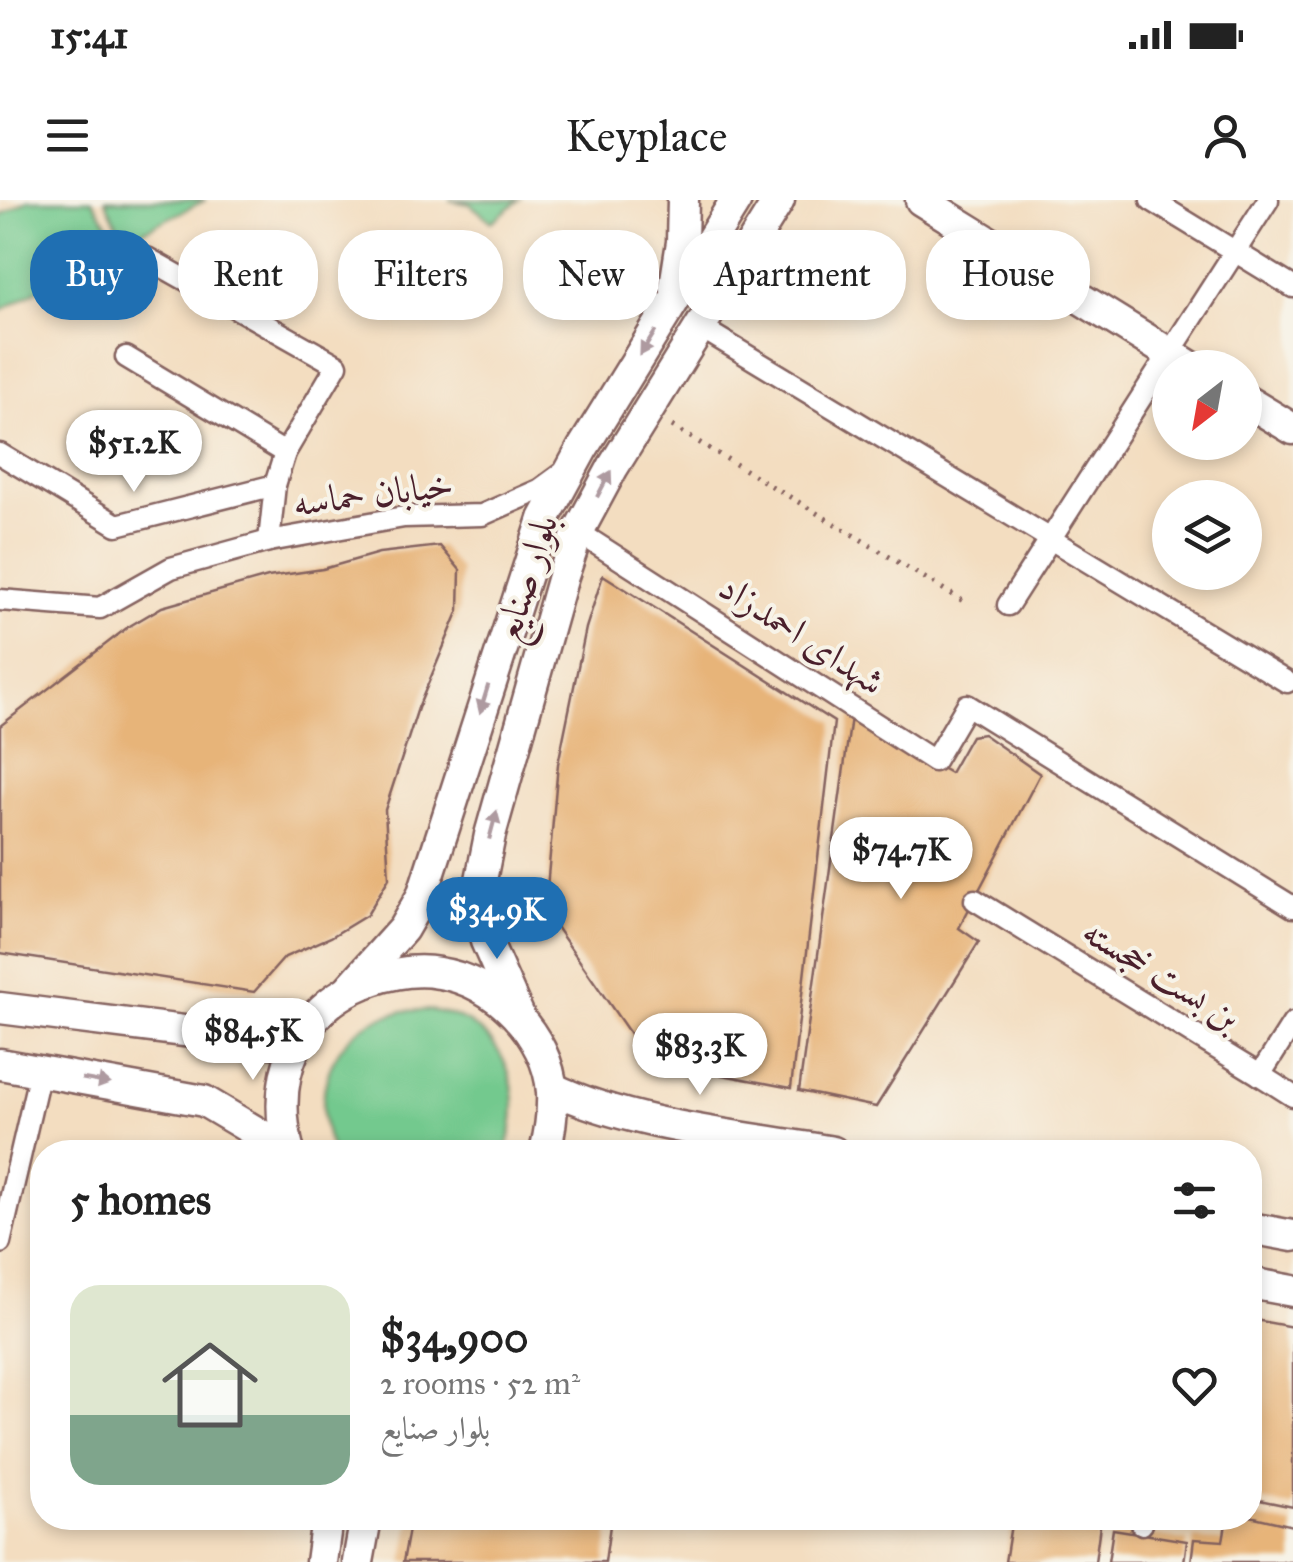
<!DOCTYPE html>
<meta charset="utf-8">
<style>
body{margin:0;font-family:"IM FELL Great Primer",Amiri,serif;background:#f2f2f2;color:#222;height:100vh;display:flex;flex-direction:column;font-size:38px;white-space:nowrap}
*{box-sizing:border-box;margin:0}
p{font-size:32px;color:#767676}
.icon{flex:none;width:55px;height:55px;fill:none;stroke:currentColor;stroke-width:2;stroke-linecap:round;stroke-linejoin:round}
.map{position:relative;flex:1;overflow:hidden}
.sheet{position:absolute;left:30px;top:940px;width:1232px;height:390px;display:flex;flex-direction:column;background:#fff;border-radius:40px;box-shadow:0 5px 15px #0003}
.sheet>*{flex:none}
.hud{position:absolute;left:30px;top:30px;width:1235px;height:90px;display:flex;gap:20px}
.needle{width:65px;rotate:211deg}
.buttons{position:absolute;left:1152px;top:150px;display:grid;gap:20px}
.buttons a{display:grid;place-items:center;width:110px;height:110px;border-radius:50%;background:#fff;box-shadow:0 5px 15px #0003;font-size:50px}
.price{position:absolute;translate:-50% -85px;padding:0 22px;border-radius:35px;background:#fff;color:#222;font-size:32px;line-height:65px;filter:drop-shadow(0 2px 5px #0008)}
.price::after{content:'';position:absolute;left:50%;top:60px;width:30px;height:22px;margin-left:-15px;background:inherit;clip-path:polygon(0 0,100% 0,50% 100%)}
.price.on{background:#1f6fb2;color:#fff}
ul{padding:0;list-style:none}
li{display:flex;align-items:center;gap:30px;height:250px;padding:0 40px}
li+li{border-top:2px solid #e0e0e0}
li span{display:grid;place-items:center;flex:none;width:280px;height:200px;border-radius:30px;color:#555}
li>.icon{margin-inline-start:auto}
span .icon{width:120px;height:120px;fill:#fffc;stroke-width:1}
li b{font-size:42px}
h2{display:flex;justify-content:space-between;align-items:center;height:120px;padding:0 40px;font-size:42px}
.pill{padding:0 35px;border-radius:40px;background:#fff;box-shadow:0 5px 15px #0003;font-size:35px;line-height:90px}
.pill.on{background:#1f6fb2;color:#fff}
.status{display:flex;justify-content:space-between;align-items:center;height:70px;padding:0 50px;background:#fff;direction:ltr}
.status svg{height:28px;fill:currentColor}
header{display:flex;justify-content:space-between;align-items:center;height:130px;padding:0 40px;background:#fff;font-size:45px;font-weight:600}
.map>svg:first-child{display:block}
.green{fill:#73c98e;stroke:#5e745c;stroke-width:2.5}
.building{fill:#e7b479}
.lines{fill:none;stroke-linecap:round;stroke-linejoin:round}
.street-casing{stroke:#85625f;stroke-width:25}
.secondary-casing{stroke:#85625f;stroke-width:35}
.path{stroke:#85625f;stroke-width:5;stroke-dasharray:2.5 8;stroke-linecap:butt}
.street{stroke:#fff;stroke-width:20}
.secondary{stroke:#fff;stroke-width:30}
.oneway{fill:#ae9aa0}
.labels{text-anchor:middle;dominant-baseline:central;stroke-width:8;stroke-linejoin:round;paint-order:stroke}
.street-label{font-size:38px;fill:#4a1f2b;stroke:#f7f3e8}
</style>
<div class="status"><b>15:41</b><svg viewBox="0 0 49 12"><path d="M0 12V9h3v3zM5 12V6h3v6zM10 12V3h3v9zM15 12V0h3v12zM26 1h20v11H26zM47 4h2v5h-2z"/></svg></div>
<header><svg class="icon" aria-label="menu" viewBox="0 0 24 24"><path d="M4 6h16M4 12h16M4 18h16"/></svg>Keyplace<svg class="icon" aria-label="person" viewBox="0 0 24 24"><circle cx="12" cy="8" r="4"/><path d="M4 21q1-7 8-7t8 7"/></svg></header>
<div class="map">
<svg width="1293" height="1362" viewBox="0 0 1293 1362">
<rect width="100%" height="100%" fill="#f7f3e8"/>
<filter id="ink" filterUnits="userSpaceOnUse"><feTurbulence type="fractalNoise" baseFrequency=".01" numOctaves="2"/><feDisplacementMap in="SourceGraphic" scale="20" xChannelSelector="R" yChannelSelector="G"/><feConvolveMatrix kernelMatrix="1 2 1 2 8 2 1 2 1" color-interpolation-filters="sRGB"/></filter>
<filter id="wash" filterUnits="userSpaceOnUse"><feTurbulence type="fractalNoise" baseFrequency=".0048" numOctaves="4" result="noise"/><feDisplacementMap in="SourceGraphic" scale="40" xChannelSelector="R" yChannelSelector="G"/><feGaussianBlur stdDeviation="2.25" result="paint"/><feColorMatrix in="noise" values="0 0 0 0 0 0 0 0 0 0 0 0 0 0 0 0 0 1.4 0 .05"/><feComposite in="paint" operator="in"/></filter>
<g filter="url(#wash)">
<rect width="100%" height="100%" fill="#f3ddc0"/>
<g class="green">
<polygon points="28,0 92,0 120,43 0,111 0,16"/>
<polygon points="105,0 206,0 128,38 120,31"/>
<polygon points="449,0 519,0 492,22 470,4"/>
<path d="M403 811C414 811 425 809 435 811 505 823 529 893 505 952H333C312 906 324 846 373 821 382 816 394 814 403 811Z"/>
</g>
<g id="blocks">
<g class="building">
<polygon points="440,346 460,370 459,410 418,508 385,610 389,678 367,715 331,737 285,757 254,792 0,753 0,526 128,427 162,407 268,377 323,369 379,353"/>
<polygon points="603,375 834,522 791,888 649,861 545,711 558,564 586,428"/>
<polygon points="851,517 950,573 971,536 983,534 1040,574 959,728 979,742 876,907 799,891"/>
<polygon points="1250,1119 1293,1127 1293,1307 1250,1298"/>
<polygon points="1250,1316 1293,1326 1293,1362 1191,1362 1194,1339 1223,1341 1227,1318"/>
<polygon points="411,1318 611,1318 605,1362 403,1362"/>
<polygon points="1012,1318 1101,1318 1095,1362 1005,1362"/>
<polygon points="1113,1329 1187,1341 1184,1362 1108,1362"/>
</g>
</g>
</g>
<g filter="url(#ink)">
<use href="#blocks" fill-opacity="0" stroke="#85625f" stroke-width="2.5"/>
<g class="lines">
<defs>
<g id="street">
<polyline points="1151,0 1293,87"/>
<polyline points="147,58 337,165 285,253 275,285 269,341"/>
<polyline points="700,127 1287,482"/>
<polyline points="126,157 285,253"/>
<polyline points="0,254 117,325 275,285"/>
<polyline points="578,332 934,561 967,505 1293,707"/>
<polyline points="0,400 100,408 171,368 269,341 404,317 482,315 539,290 565,271"/>
<polyline points="1008,405 1268,0"/>
<polyline points="975,700 1260,875 1293,823"/>
<polyline points="1260,875 1293,896"/>
<polyline points="0,1043 40,871"/>
<polyline points="1142,1324 1143,1318"/>
</g>
<g id="secondary">
<polyline points="921,0 1193,168"/>
<polyline points="675,86 682,42 683,0"/>
<polyline points="1245,200 1293,229"/>
<polyline points="350,788 403,729 422,696 544,319 582,249 736,0"/>
<polyline points="0,808 295,845"/>
<polyline points="520,818 486,741 476,705 490,635 563,376 578,332 613,267 779,0"/>
<polyline points="0,864 204,901 288,951"/>
<path d="M552 888C633 927 744 936 833 952"/>
<path d="M289 952C269 878 296 807 372 780 393 773 417 769 439 773 495 781 548 835 552 892 553 914 550 932 545 952"/>
<polyline points="1250,1028 1293,1036"/>
<polyline points="1250,1083 1293,1091"/>
<polyline points="321,1362 327,1318"/>
<polyline points="358,1362 366,1318"/>
</g>
</defs>
<use href="#street" class="street-casing"/>
<use href="#secondary" class="secondary-casing"/>
<polyline class="path" points="672,226 963,401"/>
<use href="#street" class="street"/>
<use href="#secondary" class="secondary"/>
</g>
<defs><path id="oneway-solid" d="M-6-.8H1V-3.2L6.5 0L1 3.2V.8H-6Z" transform="scale(2.5)"/></defs>
<g class="oneway">
<use href="#oneway-solid" transform="translate(648 143) rotate(122)"/>
<use href="#oneway-solid" transform="translate(604 284) rotate(-62)"/>
<use href="#oneway-solid" transform="translate(484 499) rotate(107)"/>
<use href="#oneway-solid" transform="translate(493 625) rotate(-75)"/>
<use href="#oneway-solid" transform="translate(96 881) rotate(10)"/>
</g>
</g>
<g class="labels">
<g class="street-label">
<text transform="translate(373 293) rotate(-7)">خیابان حماسه</text>
<text transform="translate(525 378) rotate(-72)">بلوار صنایع</text>
<text transform="translate(802 434) rotate(33)">شهدای احمدزاد</text>
<text transform="translate(1162 774) rotate(32)">بن بست خجسته</text>
</g>
</g>
</svg>
<div class="buttons">
<a><svg class="needle" viewBox="-14 -14 28 28"><path d="M0-13l5 13h-10z" fill="#e53935"/><path d="M0 13l5-13h-10z" fill="#767676"/></svg></a>
<a><svg class="icon" aria-label="layers" viewBox="0 0 24 24"><path d="M12 4l9 5-9 5-9-5zM3 14l9 5 9-5"/></svg></a>
</div>
<b class="price" style="left:134px;top:295px">$51.2K</b>
<b class="price" style="left:901px;top:702px">$74.7K</b>
<b class="price on" style="left:497px;top:762px">$34.9K</b>
<b class="price" style="left:253px;top:883px">$84.5K</b>
<b class="price" style="left:700px;top:898px">$83.3K</b>
<div class="hud">
<a class="pill on">Buy</a>
<a class="pill">Rent</a>
<a class="pill">Filters</a>
<a class="pill">New</a>
<a class="pill">Apartment</a>
<a class="pill">House</a>
</div>
<section class="sheet">
<h2>5 homes<svg class="icon" aria-label="filters" viewBox="0 0 24 24"><path d="M4 7h16M4 17h16"/><circle cx="9" cy="7" r="2"/><circle cx="15" cy="17" r="2"/></svg></h2>
<ul>
<li><span style="background:linear-gradient(#dfe7d0 65%,#7fa58c 0)"><svg class="icon" aria-label="home" viewBox="0 0 24 24"><path d="M3 11l9-7 9 7M6 9v11h12V9"/></svg></span><div><b>$34,900</b><p>2 rooms · 52 m²</p><p>بلوار صنایع</p></div><svg class="icon" aria-label="heart" viewBox="0 0 24 24"><path d="M12 20l-8-8c-3-5 5-10 8-4 3-6 11-1 8 4z"/></svg></li>
</ul>
</section>
</div>
